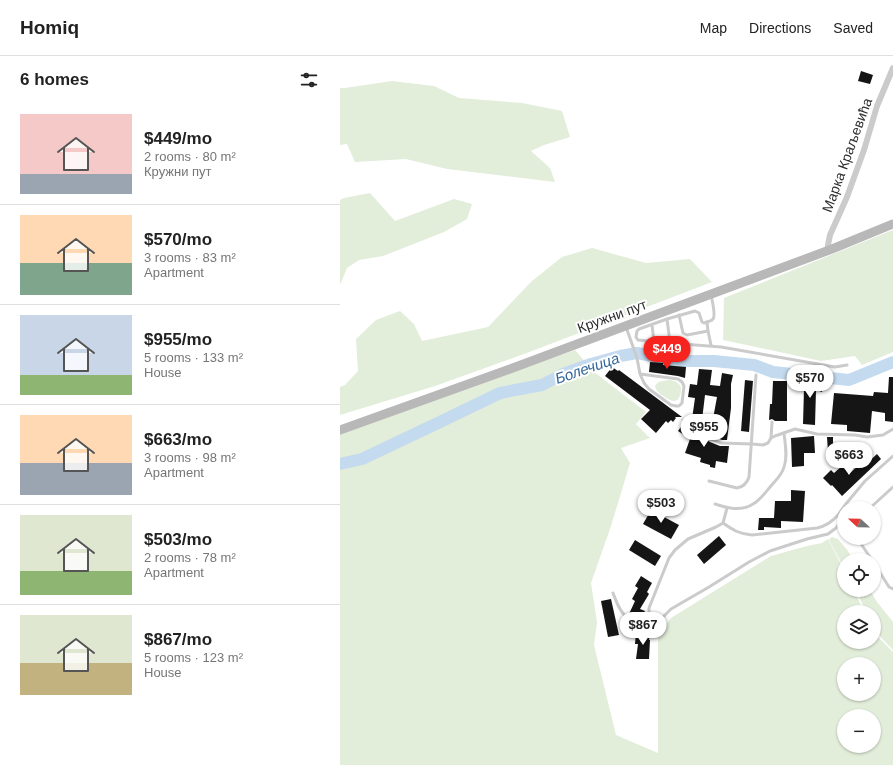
<!DOCTYPE html>
<meta charset="utf-8">
<style>
body{margin:0;font-family:Helvetica,sans-serif;background:#f6f6f6;color:#222;height:100vh;display:flex;flex-direction:column;font-size:15px;white-space:nowrap}
*{box-sizing:border-box;margin:0}
p{font-size:13px;color:#767676}
.icon{flex:none;width:22px;height:22px;fill:none;stroke:currentColor;stroke-width:2;stroke-linecap:round;stroke-linejoin:round}
.map{position:relative;flex:1;overflow:hidden}
.drawer{display:flex;flex-direction:column;background:#fff;width:340px}
.drawer>*{flex:none}
.needle{width:26px;rotate:292deg}
.buttons{position:absolute;left:497px;top:445px;display:grid;gap:8px}
.buttons a{display:grid;place-items:center;width:44px;height:44px;border-radius:50%;background:#fff;box-shadow:0 1px 3px #0004;font-size:20px}
.price{position:absolute;translate:-50% -34px;padding:0 9px;border-radius:14px;background:#fff;color:#222;font-size:13px;line-height:26px;filter:drop-shadow(0 1px 2px #0008)}
.price::after{content:'';position:absolute;left:50%;top:24px;width:12px;height:9px;margin-left:-6px;background:inherit;clip-path:polygon(0 0,100% 0,50% 100%)}
.price.active{background:#f7231e;color:#fff}
ul{padding:0;list-style:none}
li{display:flex;align-items:center;gap:12px;height:100px;padding:0 20px}
li+li{border-top:1px solid #e0e0e0}
li span{display:grid;place-items:center;flex:none;width:112px;height:80px;border-radius:0px;color:#555}
li>.icon{margin-inline-start:auto}
span .icon{width:48px;height:48px;fill:#fffc;stroke-width:1}
li b{font-size:17px}
h2{display:flex;justify-content:space-between;align-items:center;height:48px;padding:0 20px;font-size:17px}
header{display:flex;align-items:center;gap:24px;box-sizing:border-box;height:56px;padding:0 20px;background:#fff;border-bottom:1px solid #e0e0e0}
header strong{font-size:19px}
nav{display:flex;gap:22px;margin-inline-start:auto;font-size:14px}
main{display:flex;flex:1;min-height:0}
.map>svg:first-child{display:block}
.green{fill:#e2edda;fill-rule:evenodd}
.lines{fill:none;stroke-linecap:round;stroke-linejoin:round}
.river{stroke:#c4daef;stroke-width:12}
.building{fill:#151515}
.lane{stroke:#cbcbcb;stroke-width:3}
.street{stroke:#cbcbcb;stroke-width:6}
.secondary{stroke:#b8b8b8;stroke-width:9}
.labels{text-anchor:middle;dominant-baseline:central;stroke-width:4;stroke-linejoin:round;paint-order:stroke}
.street-label{font-size:14px;fill:#2e2e2e;stroke:#fff}
.water-label{font-size:15px;font-style:italic;fill:#346798;stroke:#fff}
</style>
<header>
<strong>Homiq</strong>
<nav><a>Map</a><a>Directions</a><a>Saved</a></nav>
</header>
<main>
<section class="drawer">
<h2>6 homes<svg class="icon" aria-label="filters" viewBox="0 0 24 24"><path d="M4 7h16M4 17h16"/><circle cx="9" cy="7" r="2"/><circle cx="15" cy="17" r="2"/></svg></h2>
<ul>
<li><span style="background:linear-gradient(#f6c9c9 75%,#9aa5b1 0)"><svg class="icon" aria-label="home" viewBox="0 0 24 24"><path d="M3 11l9-7 9 7M6 9v11h12V9"/></svg></span><div><b>$449/mo</b><p>2 rooms · 80 m²</p><p>Кружни пут</p></div></li>
<li><span style="background:linear-gradient(#ffd9b3 60%,#7fa58c 0)"><svg class="icon" aria-label="home" viewBox="0 0 24 24"><path d="M3 11l9-7 9 7M6 9v11h12V9"/></svg></span><div><b>$570/mo</b><p>3 rooms · 83 m²</p><p>Apartment</p></div></li>
<li><span style="background:linear-gradient(#c9d6e8 75%,#8fb573 0)"><svg class="icon" aria-label="home" viewBox="0 0 24 24"><path d="M3 11l9-7 9 7M6 9v11h12V9"/></svg></span><div><b>$955/mo</b><p>5 rooms · 133 m²</p><p>House</p></div></li>
<li><span style="background:linear-gradient(#ffd9b3 60%,#9aa5b1 0)"><svg class="icon" aria-label="home" viewBox="0 0 24 24"><path d="M3 11l9-7 9 7M6 9v11h12V9"/></svg></span><div><b>$663/mo</b><p>3 rooms · 98 m²</p><p>Apartment</p></div></li>
<li><span style="background:linear-gradient(#dfe7d0 70%,#8fb573 0)"><svg class="icon" aria-label="home" viewBox="0 0 24 24"><path d="M3 11l9-7 9 7M6 9v11h12V9"/></svg></span><div><b>$503/mo</b><p>2 rooms · 78 m²</p><p>Apartment</p></div></li>
<li><span style="background:linear-gradient(#dfe7d0 60%,#c2b280 0)"><svg class="icon" aria-label="home" viewBox="0 0 24 24"><path d="M3 11l9-7 9 7M6 9v11h12V9"/></svg></span><div><b>$867/mo</b><p>5 rooms · 123 m²</p><p>House</p></div></li>
</ul>
</section>
<div class="map">
<svg width="553" height="709" viewBox="0 0 553 709">
<rect width="100%" height="100%" fill="#fff"/>
<g class="green">
<polygon points="52,25 94,30 119,42 182,47 222,55 230,81 204,89 191,95 210,112 215,126 107,113 66,103 15,106 7,88 0,89 0,32 5,32"/>
<polygon points="30,137 55,165 114,143 132,148 127,163 104,176 43,200 19,204 7,212 0,229 0,144 4,142"/>
<polygon points="553,174 553,296 522,309 515,300 481,305 383,284 384,242"/>
<polygon points="252,192 306,207 350,203 372,226 192,295 95,330 0,359 0,331 5,329 18,315 16,283 36,264 60,255 74,268 82,285 148,271 192,225 222,201"/>
<path d="M235 294 254 316 306 356 296 368 310 382 281 392 290 407 271 470 251 527 257 566 254 589 276 679 318 697V579L331 562 431 500 467 490 482 487 488 483 504 514V534H514L524 556H504V586H534V577L553 596V709H0V378L114 336ZM504 608H534V638H504ZM504 660H534V690H504Z"/>
<path d="M330 324C335 325 338 326 341 331 341 343 337 350 325 341 320 338 316 335 315 330 318 324 324 325 330 324Z"/>
<polygon points="492,481 498,483 508,495 513,504 504,504 504,510 503,510 490,486 489,483"/>
<polygon points="516,534 530,534 537,546 553,566 553,594 534,574 534,556 526,556"/>
</g>
<g class="lines">
<polyline class="river" points="0,408 22,403 100,366 160,337 202,329 223,318 251,308 280,300 297,297 337,305 374,305 414,309 433,316 509,324 553,306"/>
</g>
<g class="building">
<polygon points="521,15 533,19 530,28 518,25"/>
<polygon points="310,306 323,307 323,309 346,311 345,322 338,320 309,316"/>
<polygon points="272,311 278,315 279,314 342,361 335,361 336,362 333,366 331,364 328,367 326,365 316,377 301,363 310,354 265,320"/>
<polygon points="359,313 372,314 370,329 380,330 382,317 393,319 391,328 391,352 387,384 382,384 370,379 377,341 365,339 362,364 352,363 355,342 348,341 350,328 357,329"/>
<polygon points="463,320 484,328 482,336 476,334 475,369 463,368 464,333 459,331"/>
<polygon points="549,321 553,321 553,366 545,365 545,357 532,355 530,377 507,375 507,369 491,368 494,337 533,340 534,336 548,337"/>
<polygon points="405,324 413,325 409,376 401,375"/>
<polygon points="433,325 447,325 447,365 435,365 432,363 429,364 430,348 432,348"/>
<polygon points="343,368 370,386 380,390 389,390 387,407 376,405 375,412 370,411 370,409 360,406 361,402 345,397 350,383 338,375"/>
<polygon points="474,380 475,397 464,397 464,410 452,411 451,382"/>
<polygon points="487,381 493,381 493,387 514,386 515,395 488,396"/>
<polygon points="537,398 541,403 502,440 492,429 491,430 483,422 491,414 494,417 502,410 509,418 519,409 522,412"/>
<polygon points="451,434 465,435 463,466 441,465 441,472 424,471 424,474 418,474 419,462 434,462 435,445 451,445"/>
<polygon points="311,454 339,469 331,483 303,468"/>
<polygon points="379,480 386,489 364,508 357,499"/>
<polygon points="295,484 321,500 315,510 289,494"/>
<polygon points="301,520 312,527 307,536 309,538 300,553 305,555 301,563 289,558 295,545 292,543 298,532 295,530"/>
<polygon points="271,543 279,579 268,581 261,545"/>
<polygon points="296,576 310,578 309,584 310,584 309,603 296,603 298,588 295,588"/>
</g>
<g class="lines">
<g class="lane">
<polyline points="339,259 343,277 347,279 368,275 371,289"/>
<polyline points="327,263 330,287"/>
<polyline points="367,266 364,267 362,266 359,257 355,255 327,263 299,273 297,275 296,281 298,284 330,287 381,291 495,311 507,309"/>
<polyline points="312,269 314,286"/>
<polyline points="286,271 297,302 300,318 304,327 309,333 331,349 336,350 339,350 342,347 344,330 342,326 338,323 300,318"/>
<path d="M368 275 367 266C370 265 372 265 373 263 376 259 372 244 371 239"/>
<polyline points="343,364 371,383 381,387 412,388 423,389 428,387 431,382 435,380 455,373 477,378 515,379 527,381 543,379 553,373"/>
<polyline points="431,382 432,366"/>
<path d="M369 425 397 432C404 431 407 427 409 421L416 319"/>
<path d="M375 448C387 452 401 456 413 448 420 444 425 437 430 431 436 424 442 419 444 411 448 400 445 388 444 377"/>
<polyline points="387,452 383,467 376,471 348,483 335,494 329,502 309,552 309,572 311,573 315,572 321,563 331,553 369,531 409,506 430,495 467,483 488,478 496,472 501,465 498,459 505,449 525,425 553,400"/>
<polyline points="530,452 553,431"/>
<path d="M383 467C393 474 399 478 412 479L477 472C486 470 492 466 498 459"/>
<polyline points="517,482 532,504"/>
<polyline points="534,507 549,531 553,533"/>
<path d="M273 537C276 545 280 557 288 562 294 566 302 569 309 572"/>
</g>
<polyline class="street" points="488,195 488,189 490,179 507,141 516,116 524,94 537,50 553,12"/>
<polyline class="secondary" points="0,374 170,313 492,193 553,168"/>
</g>
<g class="labels">
<g class="street-label">
<text transform="translate(507 99) rotate(-70)">Марка Краљевића</text>
<text transform="translate(272 260) rotate(-20)">Кружни пут</text>
</g>
<g class="water-label">
<text transform="translate(247 312) rotate(-19)">Болечица</text>
</g>
</g>
</svg>
<div class="buttons">
<a><svg class="needle" viewBox="-14 -14 28 28"><path d="M0-13l5 13h-10z" fill="#e53935"/><path d="M0 13l5-13h-10z" fill="#767676"/></svg></a>
<a><svg class="icon" aria-label="locate" viewBox="0 0 24 24"><circle cx="12" cy="12" r="6"/><path d="M12 2v4M12 18v4M2 12h4M18 12h4"/></svg></a>
<a><svg class="icon" aria-label="layers" viewBox="0 0 24 24"><path d="M12 4l9 5-9 5-9-5zM3 14l9 5 9-5"/></svg></a>
<a>+</a>
<a>−</a>
</div>
<b class="price active" style="left:327px;top:314px">$449</b>
<b class="price" style="left:470px;top:343px">$570</b>
<b class="price" style="left:364px;top:392px">$955</b>
<b class="price" style="left:509px;top:420px">$663</b>
<b class="price" style="left:321px;top:468px">$503</b>
<b class="price" style="left:303px;top:590px">$867</b>
</div>
</main>
